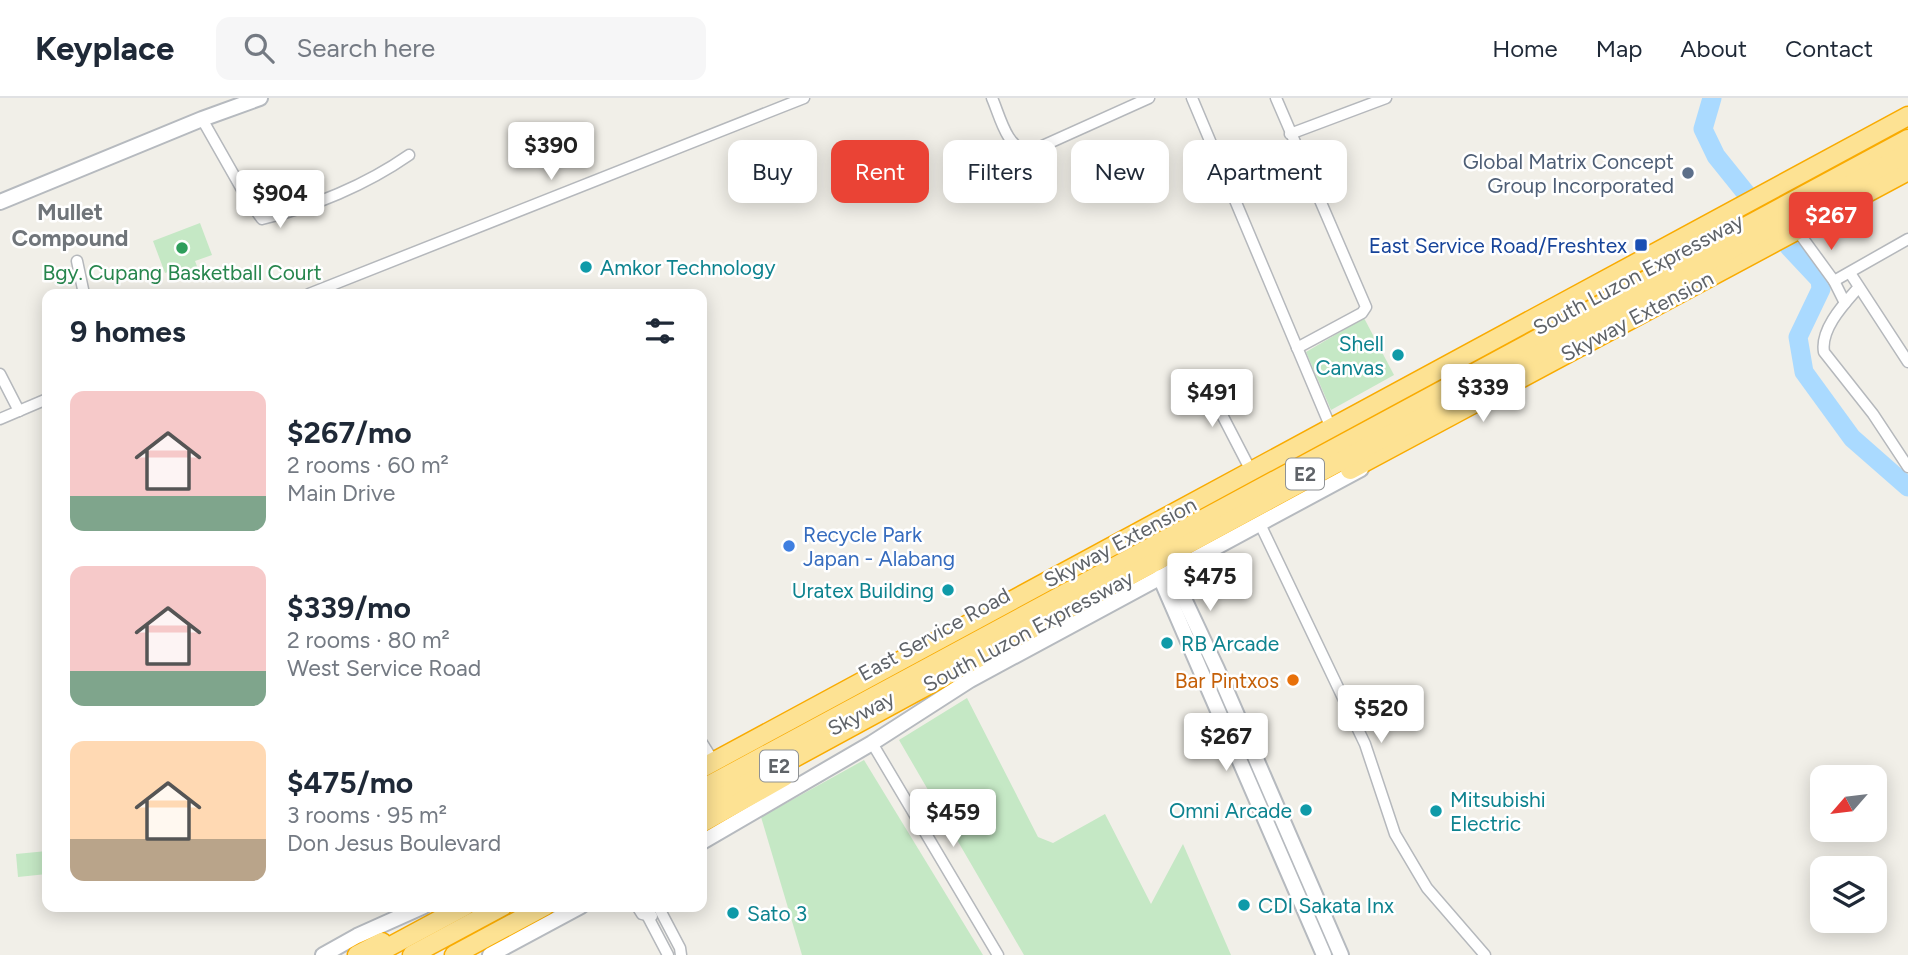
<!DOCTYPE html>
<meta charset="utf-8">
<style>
body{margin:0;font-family:Figtree,sans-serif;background:#f6f6f7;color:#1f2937;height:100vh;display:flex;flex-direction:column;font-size:26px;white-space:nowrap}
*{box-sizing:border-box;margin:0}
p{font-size:23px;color:#747a83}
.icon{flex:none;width:38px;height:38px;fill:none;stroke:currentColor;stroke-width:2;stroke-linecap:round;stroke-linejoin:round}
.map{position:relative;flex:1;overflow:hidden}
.details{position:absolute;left:42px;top:191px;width:665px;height:623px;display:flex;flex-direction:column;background:#fff;border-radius:14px;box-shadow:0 4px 18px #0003}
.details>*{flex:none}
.banner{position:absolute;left:728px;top:42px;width:665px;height:63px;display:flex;gap:14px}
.needle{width:46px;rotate:242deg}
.controls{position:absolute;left:1810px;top:667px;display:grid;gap:14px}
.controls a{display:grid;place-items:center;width:77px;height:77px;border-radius:14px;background:#fff;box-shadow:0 4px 18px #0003;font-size:35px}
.price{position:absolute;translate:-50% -60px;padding:0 16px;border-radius:7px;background:#fff;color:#222;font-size:23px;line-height:46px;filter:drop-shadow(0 2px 4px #0008)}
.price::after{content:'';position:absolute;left:50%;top:42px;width:21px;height:16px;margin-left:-10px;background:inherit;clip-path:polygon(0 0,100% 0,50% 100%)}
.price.current{background:#ea4335;color:#fff}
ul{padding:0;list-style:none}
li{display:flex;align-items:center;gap:21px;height:175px;padding:0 28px}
li span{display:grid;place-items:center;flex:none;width:196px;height:140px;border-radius:14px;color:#555}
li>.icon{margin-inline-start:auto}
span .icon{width:84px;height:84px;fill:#fffc;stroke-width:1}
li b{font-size:30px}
h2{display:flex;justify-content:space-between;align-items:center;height:84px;padding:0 28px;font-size:30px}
.tag{padding:0 24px;border-radius:14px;background:#fff;box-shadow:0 4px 18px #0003;font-size:24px;line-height:63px}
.tag.current{background:#ea4335;color:#fff}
header{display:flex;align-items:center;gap:42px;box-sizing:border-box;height:98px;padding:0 35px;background:#fff;border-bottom:2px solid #e0e1e3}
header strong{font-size:33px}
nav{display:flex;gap:38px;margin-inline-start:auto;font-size:24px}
.search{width:490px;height:63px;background:#f6f6f7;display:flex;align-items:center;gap:18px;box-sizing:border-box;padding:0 24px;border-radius:14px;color:#747a83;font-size:26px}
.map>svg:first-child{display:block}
.green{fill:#c5e8c5}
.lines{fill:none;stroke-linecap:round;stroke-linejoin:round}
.river{stroke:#aadaff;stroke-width:19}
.street-casing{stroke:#b5b8bc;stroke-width:13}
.secondary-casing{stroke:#b6babf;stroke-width:18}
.highway-casing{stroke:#f9ab00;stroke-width:21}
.street{stroke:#fff;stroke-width:10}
.secondary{stroke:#fff;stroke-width:14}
.highway{stroke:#fde293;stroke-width:18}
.service-dot{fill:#5c6f8a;stroke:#fff;stroke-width:2.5}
.transit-dot{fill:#1a4fb4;stroke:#fff;stroke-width:2.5}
.leisure-dot{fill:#2e9e5b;stroke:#fff;stroke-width:2.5}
.culture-dot{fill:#0f9aa8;stroke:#fff;stroke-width:2.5}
.shop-dot{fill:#3f7fe0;stroke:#fff;stroke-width:2.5}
.food-dot{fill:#e8710a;stroke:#fff;stroke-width:2.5}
.labels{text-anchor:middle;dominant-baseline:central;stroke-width:5;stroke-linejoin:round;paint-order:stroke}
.shield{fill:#fff;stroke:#8f9295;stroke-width:2}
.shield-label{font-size:19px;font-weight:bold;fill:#5f6368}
.service-label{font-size:21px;fill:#4e5e75;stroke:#fff;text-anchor:end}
.transit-label{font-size:21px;fill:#164399;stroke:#fff;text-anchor:end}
.culture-label{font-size:21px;fill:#0d838f;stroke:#fff;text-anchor:start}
.leisure-label{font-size:21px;fill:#27864d;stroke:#fff}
.street-label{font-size:21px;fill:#5f6368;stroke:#fff}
.shop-label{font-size:21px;fill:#366cbe;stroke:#fff;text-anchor:start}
.food-label{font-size:21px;fill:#c56008;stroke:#fff;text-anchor:end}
.neighbourhood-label{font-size:23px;font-weight:bold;fill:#70757a;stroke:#fff}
</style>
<header>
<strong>Keyplace</strong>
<div class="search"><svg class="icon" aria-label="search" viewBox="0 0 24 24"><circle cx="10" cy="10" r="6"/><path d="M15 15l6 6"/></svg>Search here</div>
<nav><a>Home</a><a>Map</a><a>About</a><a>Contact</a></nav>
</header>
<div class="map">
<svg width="1908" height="857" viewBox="0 0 1908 857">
<rect width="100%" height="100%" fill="#f1efe8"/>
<g class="green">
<polygon points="200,125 212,157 195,163 198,171 184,176 181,169 165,175 153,143"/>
<polygon points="1364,220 1394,277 1331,312 1306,254"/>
<polygon points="967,600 1038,739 1053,745 1105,716 1151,806 1183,746 1231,857 1024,857 899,642"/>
<polygon points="864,662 983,857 802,857 761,719"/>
<polygon points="47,753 47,776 18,779 16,756"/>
</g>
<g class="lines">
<polyline class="river" points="1712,0 1703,31 1716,58 1790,150 1820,182 1821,191 1798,239 1804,274 1852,340 1908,389"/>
<defs>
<g id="street">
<path d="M992 0C1000 18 1006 50 1029 54L1149 0"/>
<polyline points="1192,0 1328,323"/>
<polyline points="1276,0 1366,209 1362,215 1297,250"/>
<path d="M202 21 248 102 262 121C313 109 366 87 409 57"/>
<polyline points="1290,36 1386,0"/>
<polyline points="1799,135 1834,183 1845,205"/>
<polyline points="77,163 84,196"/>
<polyline points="1850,175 1908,264"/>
<polyline points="1834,183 1908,141"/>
<path d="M1858 190C1844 206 1820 231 1824 254L1873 316 1908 369"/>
<polyline points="309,196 804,0"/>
<polyline points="0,276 19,313"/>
<polyline points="1203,280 1248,367"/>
<polyline points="0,321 47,301"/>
<polyline points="1260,426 1365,646 1395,736 1427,790 1485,857"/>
<polyline points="702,645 712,661"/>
<polyline points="872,645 998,857"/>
<polyline points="637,808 642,816 652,818"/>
<polyline points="660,812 680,850 681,857"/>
<polyline points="648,819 668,857"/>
</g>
<g id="secondary">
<polyline points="0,104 202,21 260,0"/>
<polyline points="1171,473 1217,571 1341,857"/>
<polyline points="1160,479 1324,857"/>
<polyline points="702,744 872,645 970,582 1361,371"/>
<polyline points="323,857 357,838 424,808"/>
<polyline points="490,857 581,808"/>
</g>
<g id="highway">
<polyline points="1350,372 1908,73"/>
<polyline points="702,670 1908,18"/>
<polyline points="702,691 1908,41"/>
<polyline points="702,710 1908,55"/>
<polyline points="702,725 784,679"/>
<polyline points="357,857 382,844"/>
<polyline points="374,857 465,808"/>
<polyline points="412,857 503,808"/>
<polyline points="454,857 545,808"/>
</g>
</defs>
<use href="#street" class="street-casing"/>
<use href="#secondary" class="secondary-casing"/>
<use href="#highway" class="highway-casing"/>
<use href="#street" class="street"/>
<use href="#secondary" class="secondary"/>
<use href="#highway" class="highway"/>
</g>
<circle class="service-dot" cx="1688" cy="75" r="7"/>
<rect class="transit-dot" x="1634" y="140" width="14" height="14" rx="3.5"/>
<circle class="leisure-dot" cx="182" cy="150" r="7"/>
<g class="culture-dot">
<circle cx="586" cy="169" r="7"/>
<circle cx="1398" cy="257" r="7"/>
<circle cx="948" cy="492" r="7"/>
<circle cx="1167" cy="545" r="7"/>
<circle cx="1306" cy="712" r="7"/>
<circle cx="1436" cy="713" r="7"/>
<circle cx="1244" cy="807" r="7"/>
<circle cx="733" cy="815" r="7"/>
</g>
<circle class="shop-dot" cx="789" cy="448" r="7"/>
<circle class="food-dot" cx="1293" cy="582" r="7"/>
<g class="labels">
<g class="shield">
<rect x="1286" y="360.5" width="38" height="31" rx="5"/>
<rect x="760" y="652.5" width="38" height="31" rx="5"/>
</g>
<g class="shield-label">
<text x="1305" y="376">E2</text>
<text x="779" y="668">E2</text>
</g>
<g class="service-label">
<text x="1674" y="63">Global Matrix Concept<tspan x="1674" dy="24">Group Incorporated</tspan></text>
</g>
<g class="transit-label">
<text x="1627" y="147">East Service Road/Freshtex</text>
</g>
<g class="culture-label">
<text x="600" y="169">Amkor Technology</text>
<text x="1384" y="245" text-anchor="end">Shell<tspan x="1384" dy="24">Canvas</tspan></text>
<text x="934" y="492" text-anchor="end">Uratex Building</text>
<text x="1181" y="545">RB Arcade</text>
<text x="1450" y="701">Mitsubishi<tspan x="1450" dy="24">Electric</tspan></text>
<text x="1292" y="712" text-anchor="end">Omni Arcade</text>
<text x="1258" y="807">CDI Sakata Inx</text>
<text x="747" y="815">Sato 3</text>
</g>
<g class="leisure-label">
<text x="182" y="174">Bgy. Cupang Basketball Court</text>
</g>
<g class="street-label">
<text transform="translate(1638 176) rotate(-28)">South Luzon Expressway</text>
<text transform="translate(1637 218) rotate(-28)">Skyway Extension</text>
<text transform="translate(1120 444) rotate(-28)">Skyway Extension</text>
<text transform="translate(1028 533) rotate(-28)">South Luzon Expressway</text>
<text transform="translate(934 536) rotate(-29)">East Service Road</text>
<text transform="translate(861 615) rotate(-28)">Skyway</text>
</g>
<g class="shop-label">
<text x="803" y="436">Recycle Park<tspan x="803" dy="24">Japan - Alabang</tspan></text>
</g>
<g class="food-label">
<text x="1279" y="582">Bar Pintxos</text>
</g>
<g class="neighbourhood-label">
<text x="70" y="114">Mullet<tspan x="70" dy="26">Compound</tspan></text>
</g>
</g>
</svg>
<div class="controls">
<a><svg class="needle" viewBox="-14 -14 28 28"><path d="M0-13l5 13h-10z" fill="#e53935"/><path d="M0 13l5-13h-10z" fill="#747a83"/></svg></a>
<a><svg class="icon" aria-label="layers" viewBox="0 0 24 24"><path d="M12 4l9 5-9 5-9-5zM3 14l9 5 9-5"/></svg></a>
</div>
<b class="price" style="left:551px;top:84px">$390</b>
<b class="price" style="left:280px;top:132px">$904</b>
<b class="price current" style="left:1831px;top:154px">$267</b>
<b class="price" style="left:1483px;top:326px">$339</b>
<b class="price" style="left:1212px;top:331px">$491</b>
<b class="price" style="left:1210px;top:515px">$475</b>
<b class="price" style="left:1381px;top:647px">$520</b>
<b class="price" style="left:1226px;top:675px">$267</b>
<b class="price" style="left:953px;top:751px">$459</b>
<div class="banner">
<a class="tag">Buy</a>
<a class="tag current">Rent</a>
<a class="tag">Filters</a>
<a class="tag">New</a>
<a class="tag">Apartment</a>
</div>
<section class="details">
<h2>9 homes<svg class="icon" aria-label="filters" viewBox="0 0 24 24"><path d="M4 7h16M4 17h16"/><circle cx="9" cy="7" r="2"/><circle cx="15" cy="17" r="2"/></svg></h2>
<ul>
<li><span style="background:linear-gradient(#f6c9c9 75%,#7fa58c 0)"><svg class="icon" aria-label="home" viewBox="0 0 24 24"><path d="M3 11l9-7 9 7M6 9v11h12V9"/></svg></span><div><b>$267/mo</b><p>2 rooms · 60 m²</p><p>Main Drive</p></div></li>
<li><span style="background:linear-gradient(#f6c9c9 75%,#7fa58c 0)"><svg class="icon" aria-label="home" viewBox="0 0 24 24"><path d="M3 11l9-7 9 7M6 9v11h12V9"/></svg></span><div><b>$339/mo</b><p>2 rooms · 80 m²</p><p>West Service Road</p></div></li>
<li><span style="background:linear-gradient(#ffd9b3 70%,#b9a48a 0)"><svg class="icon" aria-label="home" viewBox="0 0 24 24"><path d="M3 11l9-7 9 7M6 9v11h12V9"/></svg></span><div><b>$475/mo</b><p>3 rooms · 95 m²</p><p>Don Jesus Boulevard</p></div></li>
</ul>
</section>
</div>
